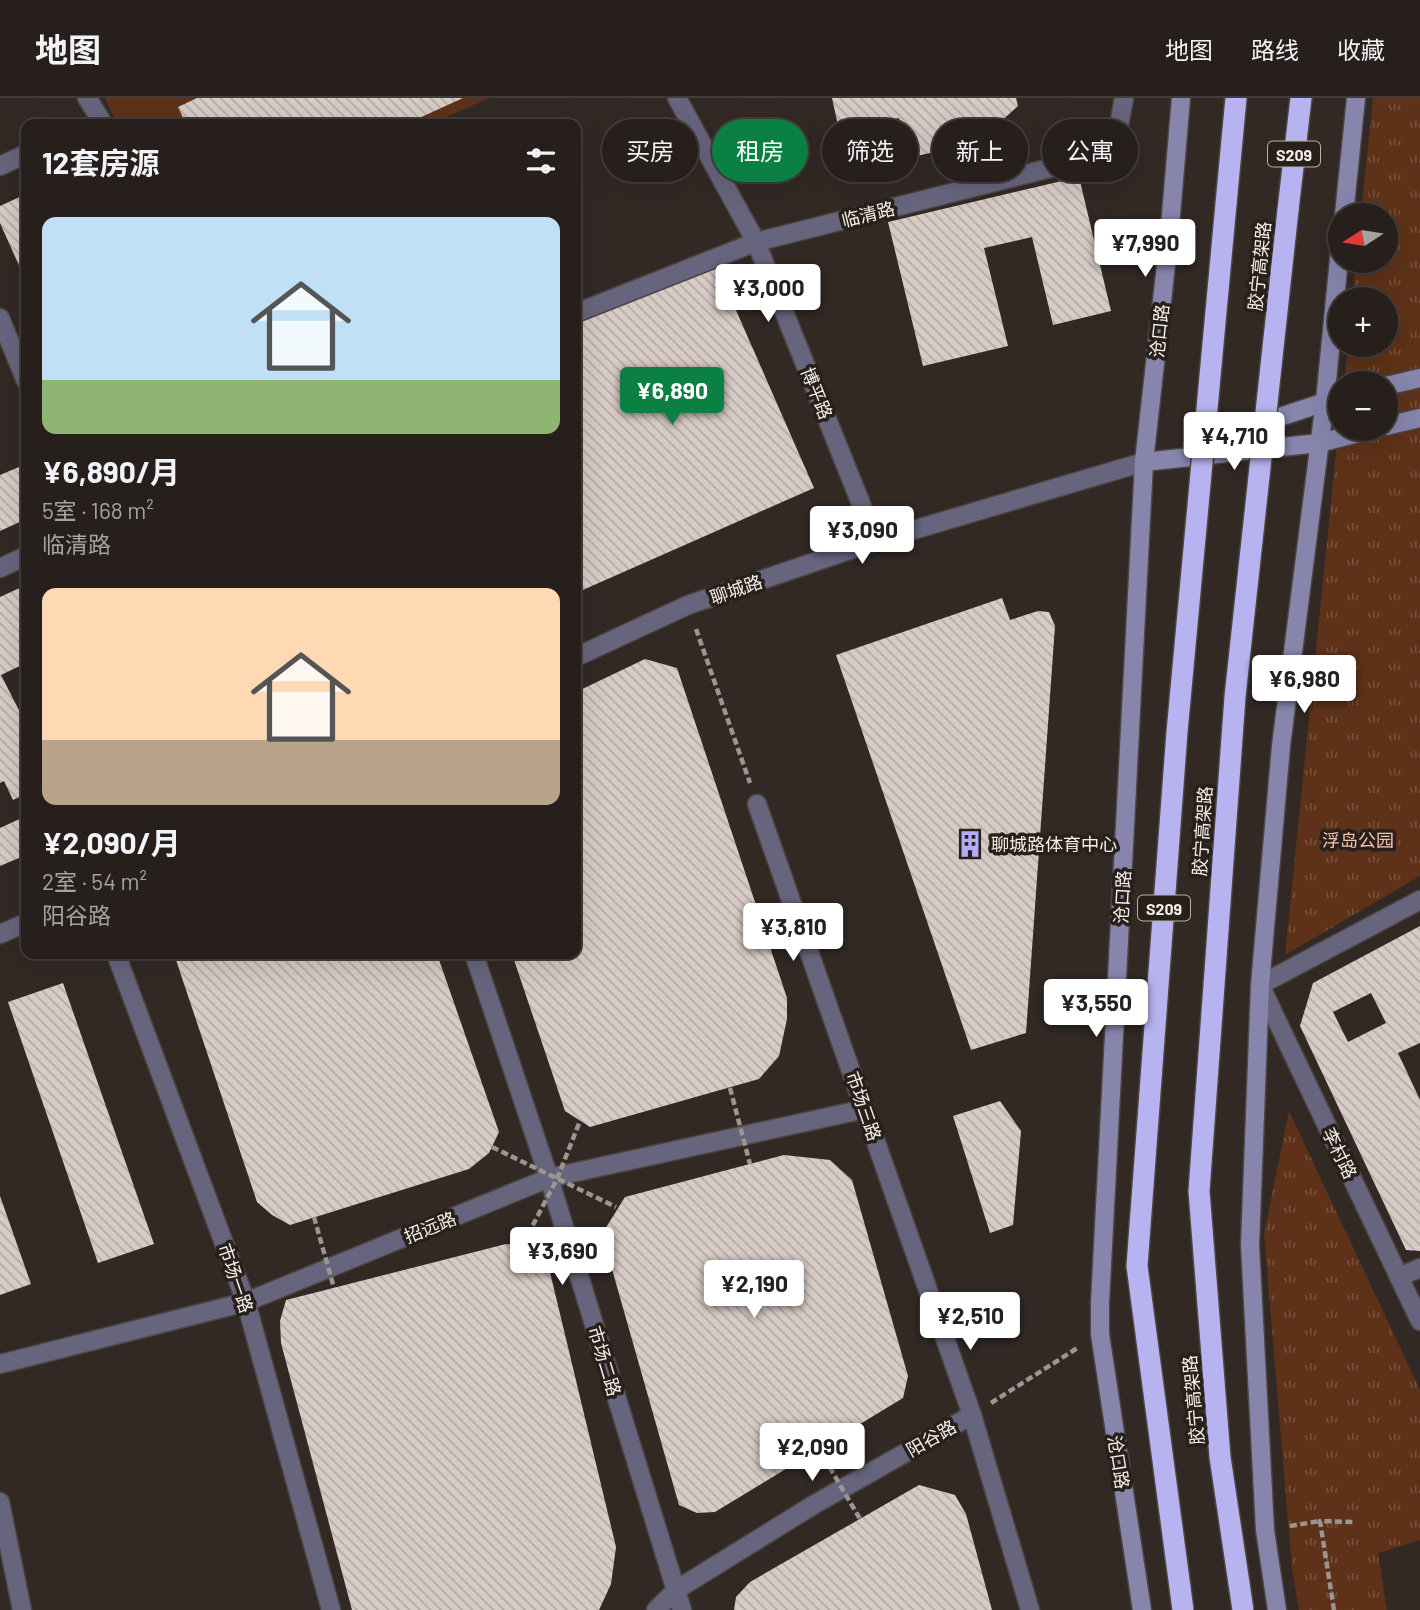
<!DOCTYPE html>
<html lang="zh">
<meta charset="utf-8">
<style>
body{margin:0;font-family:Barlow,"Noto Sans SC",sans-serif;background:#2e2725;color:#f1f3f6;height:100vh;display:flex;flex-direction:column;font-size:26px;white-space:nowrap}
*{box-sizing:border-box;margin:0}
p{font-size:23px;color:#a4a2a3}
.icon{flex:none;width:38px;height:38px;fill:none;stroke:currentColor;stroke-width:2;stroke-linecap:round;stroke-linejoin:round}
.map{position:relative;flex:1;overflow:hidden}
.details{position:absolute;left:21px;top:21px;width:560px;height:840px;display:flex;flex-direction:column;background:#261f1c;border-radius:14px;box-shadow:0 7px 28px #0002,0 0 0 2px #423d3b}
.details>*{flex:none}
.top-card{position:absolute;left:602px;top:21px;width:665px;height:63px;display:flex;gap:14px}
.needle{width:46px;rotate:258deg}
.tools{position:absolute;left:1328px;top:105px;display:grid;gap:14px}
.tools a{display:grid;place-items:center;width:70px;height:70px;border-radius:50%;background:#261f1c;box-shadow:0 7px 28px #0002,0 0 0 2px #423d3b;font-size:35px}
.price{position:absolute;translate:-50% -60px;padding:0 16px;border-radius:7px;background:#fff;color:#222;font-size:23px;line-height:46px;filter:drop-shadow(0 2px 4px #0008)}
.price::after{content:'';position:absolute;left:50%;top:42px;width:21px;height:16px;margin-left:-10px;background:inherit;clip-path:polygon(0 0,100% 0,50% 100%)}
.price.active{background:#0b8043;color:#fff}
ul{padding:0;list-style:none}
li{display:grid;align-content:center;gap:14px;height:371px;padding:0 21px}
li span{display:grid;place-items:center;height:217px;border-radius:14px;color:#555}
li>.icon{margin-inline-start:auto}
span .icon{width:126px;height:126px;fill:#fffc;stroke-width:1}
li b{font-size:30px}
h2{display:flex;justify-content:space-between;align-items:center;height:84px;padding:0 21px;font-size:30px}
.pill{padding:0 24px;border-radius:32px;background:#261f1c;box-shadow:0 7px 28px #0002,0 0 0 2px #423d3b;font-size:24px;line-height:63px}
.pill.active{background:#0b8043;color:#fff}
header{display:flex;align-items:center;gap:42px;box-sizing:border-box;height:98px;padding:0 35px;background:#261f1c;border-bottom:2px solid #423d3b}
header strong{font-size:33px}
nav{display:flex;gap:38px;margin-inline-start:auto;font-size:24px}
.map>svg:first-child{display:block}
.grass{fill:url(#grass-tufts)}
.pitch{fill:#5d3218}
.building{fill:url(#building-back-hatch);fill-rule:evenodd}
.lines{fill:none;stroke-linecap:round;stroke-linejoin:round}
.street-casing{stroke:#4d4541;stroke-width:21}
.secondary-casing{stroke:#4d4541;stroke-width:21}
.highway-casing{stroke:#4d4541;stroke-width:24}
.path{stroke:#9c9591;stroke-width:4.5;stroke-dasharray:7 3.5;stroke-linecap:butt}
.street{stroke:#66657d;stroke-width:18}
.secondary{stroke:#8785ac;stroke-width:18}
.highway{stroke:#b7b3f0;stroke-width:21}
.highway-bridge-casing{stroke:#4d4541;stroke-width:24;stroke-linecap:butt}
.path-bridge{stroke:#9c9591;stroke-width:4.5;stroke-dasharray:7 3.5;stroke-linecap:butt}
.highway-bridge{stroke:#b7b3f0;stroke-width:21}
.labels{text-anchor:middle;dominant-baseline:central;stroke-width:7;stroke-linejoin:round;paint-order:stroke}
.shield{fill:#28201b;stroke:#b8b1ad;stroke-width:2}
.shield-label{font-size:16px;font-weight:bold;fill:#f5efeb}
.street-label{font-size:18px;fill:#f5efeb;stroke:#28201b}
.park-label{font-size:18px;fill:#f6c3a8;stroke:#28201b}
.poi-label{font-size:18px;fill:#f5efeb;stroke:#28201b;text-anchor:start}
</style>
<header>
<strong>地图</strong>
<nav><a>地图</a><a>路线</a><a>收藏</a></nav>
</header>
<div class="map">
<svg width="1420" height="1512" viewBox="0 0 1420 1512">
<defs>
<pattern id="grass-tufts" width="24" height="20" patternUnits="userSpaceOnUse" patternTransform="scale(1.75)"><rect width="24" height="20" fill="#5d3218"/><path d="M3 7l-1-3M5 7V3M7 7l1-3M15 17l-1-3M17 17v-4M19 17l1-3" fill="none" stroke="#75503a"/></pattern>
<pattern id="building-back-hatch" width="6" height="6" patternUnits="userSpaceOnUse" patternTransform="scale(1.75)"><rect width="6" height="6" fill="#d7cbc5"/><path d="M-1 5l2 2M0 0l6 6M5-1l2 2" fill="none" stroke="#b4aaa5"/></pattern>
</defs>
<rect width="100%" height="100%" fill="#322925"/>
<g class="grass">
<polygon points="1373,0 1420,0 1420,778 1285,857 1340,316 1340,331 1386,331 1386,285 1344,285 1348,247 1386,247 1386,201 1352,201 1356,163 1386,163 1386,117 1361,117"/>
<polygon points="1289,1013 1420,1292 1420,1442 1378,1455 1387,1512 1299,1512 1292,1470 1264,1136"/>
</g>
<polygon class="pitch" points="105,0 490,0 430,26 117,26"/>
<g class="building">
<polygon points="197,0 463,0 406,26 186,26 178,9"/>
<polygon points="832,0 1016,0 1018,8 977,45 907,60 899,20 839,32"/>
<polygon points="637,34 653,69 624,82 609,46"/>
<polygon points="1079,79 1111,213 1053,227 1032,139 984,150 1008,248 923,268 888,124"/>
<polygon points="26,96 26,183 0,125 0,108"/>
<polygon points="714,162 814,390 576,495 576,223"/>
<polygon points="26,366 26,421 0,433 0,377"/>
<polygon points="26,487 26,565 1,577 26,626 26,696 13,702 4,683 0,685 0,499"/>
<polygon points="1002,500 1010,522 1038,513 1049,514 1055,528 1026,935 971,952 836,557"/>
<polygon points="645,561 677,570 787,900 787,921 779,958 759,981 590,1029 565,1013 512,856 576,856 576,594"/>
<polygon points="26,718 26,757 0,768 0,730"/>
<path d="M1420 828V945L1398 955 1420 1002V1153L1406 1152 1300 928 1313 885ZM1371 895 1386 925 1348 944 1333 914Z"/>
<polygon points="174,856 437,856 499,1034 489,1055 469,1071 290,1127 272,1117 257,1104"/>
<polygon points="63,885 154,1146 98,1165 8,904"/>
<polygon points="1000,1003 1021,1033 1013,1127 990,1135 953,1018"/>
<polygon points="784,1057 830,1062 852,1082 908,1278 903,1300 715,1414 697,1415 679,1407 602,1136 625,1099"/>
<polygon points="0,1098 31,1186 0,1197"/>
<polygon points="506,1146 535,1149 548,1166 616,1449 611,1486 599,1512 352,1512 281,1245 280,1223 286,1202"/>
<polygon points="919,1387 955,1397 966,1416 992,1512 734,1512 736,1499 750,1484"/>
</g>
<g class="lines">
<defs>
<g id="street">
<polyline points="87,0 101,22 93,26"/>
<polyline points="677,0 756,144 876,443"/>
<polyline points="0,68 26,56"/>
<polyline points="576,215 756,144 1114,54 1124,0"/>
<polyline points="0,220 26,283"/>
<polyline points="0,470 26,458"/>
<polyline points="576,559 688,507 876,443 1144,364"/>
<polyline points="757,706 972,1317 1030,1512"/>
<polyline points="1420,802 1260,887 1420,1223"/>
<polyline points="0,836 26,825"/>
<polyline points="116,856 246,1204 331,1512"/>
<polyline points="474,856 549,1080 682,1512"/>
<polyline points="1399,1179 1420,1170"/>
<polyline points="0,1266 246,1204 549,1080 865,1011"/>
<polyline points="0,1404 22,1512"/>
<polyline points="656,1512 676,1492 815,1406 972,1317"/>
</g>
<g id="secondary">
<polyline points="1344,117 1356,0"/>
<polyline points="1386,288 1420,280"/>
<polyline points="1386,328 1420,320"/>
<polyline points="1193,348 1340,299"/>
<polyline points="1144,364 1319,345 1375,331"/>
<polyline points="1142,1512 1100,1236 1100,1205 1144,364 1169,140 1181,0"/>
<polyline points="1277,1512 1265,1432 1250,1147 1260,887 1281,648 1325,303 1340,151"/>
</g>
<g id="highway">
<polyline points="1226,106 1236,0"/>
<polyline points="1288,112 1301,0"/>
</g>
</defs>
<use href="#street" class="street-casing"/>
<use href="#secondary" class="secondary-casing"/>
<use href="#highway" class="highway-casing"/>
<g class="path">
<polyline points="696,531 750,685"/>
<polyline points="991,1305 1079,1249"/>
<polyline points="1290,1428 1320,1423"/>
<polyline points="1334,1512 1320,1423 1354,1424"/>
</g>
<use href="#street" class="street"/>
<use href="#secondary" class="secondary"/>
<use href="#highway" class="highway"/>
<defs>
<g id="highway-bridge">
<polyline points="1183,1512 1137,1168 1177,634 1226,106"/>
<polyline points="1243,1512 1220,1359 1199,1093 1235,599 1288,112"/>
</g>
</defs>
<use href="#highway-bridge" class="highway-bridge-casing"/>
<g class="path-bridge">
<polyline points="730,990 750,1066"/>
<polyline points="492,1049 616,1109"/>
<polyline points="314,1119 334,1190"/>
<polyline points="523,1146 557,1081 580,1023"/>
<polyline points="819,1351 860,1421"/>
</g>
<use href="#highway-bridge" class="highway-bridge"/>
</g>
<defs>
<symbol id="building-bare" viewBox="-9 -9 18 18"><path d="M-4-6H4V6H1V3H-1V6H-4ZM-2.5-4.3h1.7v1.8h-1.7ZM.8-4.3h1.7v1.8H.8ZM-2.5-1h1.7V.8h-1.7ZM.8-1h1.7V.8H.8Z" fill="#b3adf9" stroke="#28201b" stroke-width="2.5" paint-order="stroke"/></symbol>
</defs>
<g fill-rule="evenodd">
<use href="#building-bare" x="951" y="727" width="38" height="38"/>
</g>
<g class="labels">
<g class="shield">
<rect x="1268" y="43.5" width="52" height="25" rx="5"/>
<rect x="1138" y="797.5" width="52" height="25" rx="5"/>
</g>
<g class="shield-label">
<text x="1294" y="56">S209</text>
<text x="1164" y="810">S209</text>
</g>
<g class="street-label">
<text transform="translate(868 116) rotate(-14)">临清路</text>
<text transform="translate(1259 168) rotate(-84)">胶宁高架路</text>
<text transform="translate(1159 233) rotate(-84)">沧口路</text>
<text transform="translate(817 295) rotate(68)">博平路</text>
<text transform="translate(736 491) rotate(-19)">聊城路</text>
<text transform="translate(1202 733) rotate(-86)">胶宁高架路</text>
<text transform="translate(1122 799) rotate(-87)">沧口路</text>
<text transform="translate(864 1008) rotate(71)">市场三路</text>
<text transform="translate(1340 1055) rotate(64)">李村路</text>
<text transform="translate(430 1129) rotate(-22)">招远路</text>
<text transform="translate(236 1180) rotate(71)">市场一路</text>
<text transform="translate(605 1263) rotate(73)">市场二路</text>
<text transform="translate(1193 1302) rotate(-95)">胶宁高架路</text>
<text transform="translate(931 1340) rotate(-30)">阳谷路</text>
<text transform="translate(1119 1364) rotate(81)">沧口路</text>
</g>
<g class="park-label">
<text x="1358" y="742">浮岛公园</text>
</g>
<g class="poi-label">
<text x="991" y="746">聊城路体育中心</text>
</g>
</g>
</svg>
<div class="tools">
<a><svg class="needle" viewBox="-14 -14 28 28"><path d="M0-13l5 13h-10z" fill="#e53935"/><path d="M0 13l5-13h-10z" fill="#a4a2a3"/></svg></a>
<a>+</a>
<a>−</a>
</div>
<b class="price" style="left:1145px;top:181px">¥7,990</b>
<b class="price" style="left:768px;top:226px">¥3,000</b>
<b class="price active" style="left:672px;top:329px">¥6,890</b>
<b class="price" style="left:1234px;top:374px">¥4,710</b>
<b class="price" style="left:862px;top:468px">¥3,090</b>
<b class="price" style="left:1304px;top:617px">¥6,980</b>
<b class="price" style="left:793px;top:865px">¥3,810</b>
<b class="price" style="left:1096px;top:941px">¥3,550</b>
<b class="price" style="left:562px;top:1189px">¥3,690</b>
<b class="price" style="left:754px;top:1222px">¥2,190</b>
<b class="price" style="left:970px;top:1254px">¥2,510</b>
<b class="price" style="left:812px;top:1385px">¥2,090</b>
<div class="top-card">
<a class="pill">买房</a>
<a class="pill active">租房</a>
<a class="pill">筛选</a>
<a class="pill">新上</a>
<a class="pill">公寓</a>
</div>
<section class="details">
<h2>12套房源<svg class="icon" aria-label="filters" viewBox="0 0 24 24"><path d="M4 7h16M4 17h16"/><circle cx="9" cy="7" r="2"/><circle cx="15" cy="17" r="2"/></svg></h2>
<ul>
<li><span style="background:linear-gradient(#bfe0f5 75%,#8fb573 0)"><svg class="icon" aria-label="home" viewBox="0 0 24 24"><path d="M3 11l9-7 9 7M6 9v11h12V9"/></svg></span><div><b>¥6,890/月</b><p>5室 · 168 m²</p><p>临清路</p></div></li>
<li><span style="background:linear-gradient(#ffd9b3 70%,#b9a48a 0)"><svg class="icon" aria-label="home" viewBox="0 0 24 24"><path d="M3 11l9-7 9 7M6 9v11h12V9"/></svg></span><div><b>¥2,090/月</b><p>2室 · 54 m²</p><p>阳谷路</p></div></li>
</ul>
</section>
</div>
